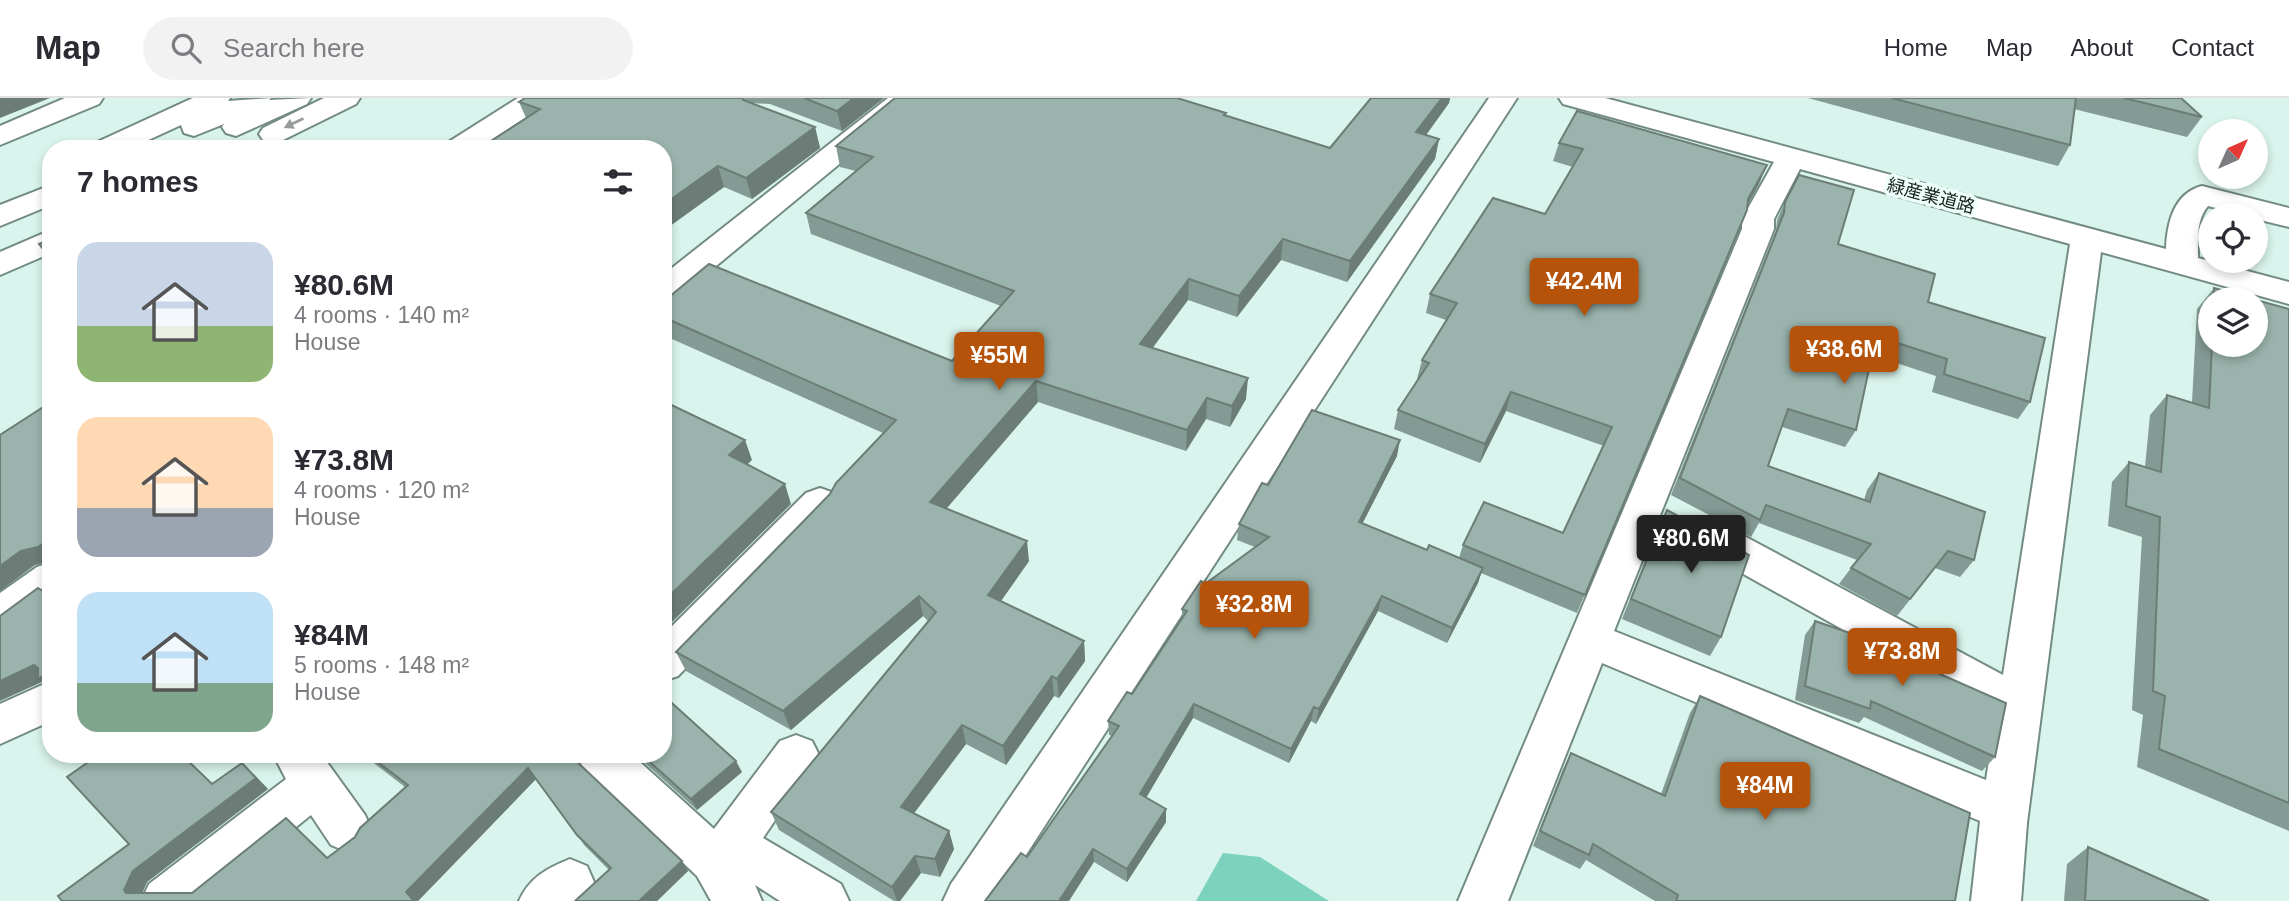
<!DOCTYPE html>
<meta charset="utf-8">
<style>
body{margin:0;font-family:Arial,"Noto Sans JP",sans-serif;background:#f2f2f3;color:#2b2b33;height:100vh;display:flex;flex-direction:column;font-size:26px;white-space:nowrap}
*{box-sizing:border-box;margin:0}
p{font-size:23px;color:#7c7c81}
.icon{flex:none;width:38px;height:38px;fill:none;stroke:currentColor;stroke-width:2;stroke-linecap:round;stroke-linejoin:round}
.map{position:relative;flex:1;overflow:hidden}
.drawer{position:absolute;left:42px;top:42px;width:630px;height:623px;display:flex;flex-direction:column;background:#fff;border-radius:28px;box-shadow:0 4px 10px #0003}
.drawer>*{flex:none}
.needle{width:46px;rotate:45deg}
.buttons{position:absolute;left:2198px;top:21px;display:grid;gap:14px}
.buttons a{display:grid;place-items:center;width:70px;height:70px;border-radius:50%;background:#fff;box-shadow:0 4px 10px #0003;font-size:35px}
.price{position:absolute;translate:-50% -60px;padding:0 16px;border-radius:7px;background:#b45309;color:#fff;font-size:23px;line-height:46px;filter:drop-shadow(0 2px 4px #0008)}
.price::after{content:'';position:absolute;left:50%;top:42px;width:21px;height:16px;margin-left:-10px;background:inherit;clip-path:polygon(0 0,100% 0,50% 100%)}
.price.current{background:#222;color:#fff}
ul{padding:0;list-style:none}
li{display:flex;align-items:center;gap:21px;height:175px;padding:0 35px}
li span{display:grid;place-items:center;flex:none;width:196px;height:140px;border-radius:21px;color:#555}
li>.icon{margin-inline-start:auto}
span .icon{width:84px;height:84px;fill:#fffc;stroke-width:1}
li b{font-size:30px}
h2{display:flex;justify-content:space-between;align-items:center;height:84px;padding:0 35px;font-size:30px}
header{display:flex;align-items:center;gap:42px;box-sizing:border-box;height:98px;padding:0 35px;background:#fff;border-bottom:2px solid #e1e1e2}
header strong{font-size:33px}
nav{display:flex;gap:38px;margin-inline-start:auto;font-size:24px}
.search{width:490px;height:63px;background:#f2f2f3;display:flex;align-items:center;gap:18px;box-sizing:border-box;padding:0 24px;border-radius:38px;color:#7c7c81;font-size:26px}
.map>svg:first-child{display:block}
.green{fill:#7bd2bd}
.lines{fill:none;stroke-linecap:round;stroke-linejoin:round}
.minor-casing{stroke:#738b84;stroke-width:4}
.minor{fill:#fff;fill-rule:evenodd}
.wall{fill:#849a94}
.shaded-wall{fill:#6c7d78}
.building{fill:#9ab3ac;stroke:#6c7d78;stroke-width:2}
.oneway{fill:#979b9a}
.labels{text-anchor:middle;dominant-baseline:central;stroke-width:7;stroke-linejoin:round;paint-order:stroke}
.far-street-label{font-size:18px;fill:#17211e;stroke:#eefefa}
</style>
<header>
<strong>Map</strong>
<div class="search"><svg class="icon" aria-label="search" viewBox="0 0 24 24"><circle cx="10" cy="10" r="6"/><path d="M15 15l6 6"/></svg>Search here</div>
<nav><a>Home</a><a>Map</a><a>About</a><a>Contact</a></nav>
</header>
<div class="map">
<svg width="2289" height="803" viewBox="0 0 2289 803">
<rect width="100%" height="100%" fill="#d9f4ec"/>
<polygon class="green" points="1223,755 1260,759 1329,803 1196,803"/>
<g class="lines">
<defs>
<g id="minor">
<polygon points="65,0 103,0 99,6 0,47 0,28"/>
<polygon points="193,0 230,0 228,3 271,0 269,2 311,0 307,6 236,38 226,35 222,29 224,26 194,38 184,35 181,27 129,51 91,51 95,45"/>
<polygon points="324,0 360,0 356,6 283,42 273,45 263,42 259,36 263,30"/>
<polygon points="518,0 551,0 547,6 477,51 443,51 447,45"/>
<polygon points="888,0 919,0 675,202 663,205 663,177"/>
<polygon points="1489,0 1517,0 996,803 943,803 951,786"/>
<path d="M1559 0H1605L2166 151C2167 125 2174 95 2202 88L2289 110V129L2256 121V117H2243L2208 108C2196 122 2198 142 2198 160L2289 184V206L2101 154 2027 725 2021 803H1971L1980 723 1602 565 1508 803H1458L1742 131V121L1774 64 1563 6ZM1800 71 2070 146 2003 577 1716 423 1702 419 1688 423 1682 434 1688 445 1996 617 1986 682 1614 533 1774 131V121Z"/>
<polygon points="51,87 51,107 0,128 0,107"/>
<polygon points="51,132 51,155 0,177 0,154"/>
<polygon points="820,390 834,395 839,405 834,415 678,578 663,583 663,537 806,395"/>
<polygon points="51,464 51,502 15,529 0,534 0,495 37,469"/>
<polygon points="51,583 51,623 0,646 0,606"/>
<polygon points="796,637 812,643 819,657 763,740 841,786 849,803 780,803 755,787 762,803 711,803 697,778 583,670 577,656 631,656 714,731 780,643"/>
<polygon points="273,656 321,656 365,717 372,732 365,747 348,754 331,747 311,717 204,803 141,803 149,786 286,681"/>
<path d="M570 761 587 768 594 784 584 803H519C529 780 547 770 570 761Z"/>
</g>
</defs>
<use href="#minor" class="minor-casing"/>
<use href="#minor" class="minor"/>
</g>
<g class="wall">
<polygon points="525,0 884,0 842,33 770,6 752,5 815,29 820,50 752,101 724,89 663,133 663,51 487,51 485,47 526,20 519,4"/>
<polygon points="1371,0 1450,0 1449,5 1426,37 1439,41 1435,61 1347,184 1281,162 1237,219 1188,202 1152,250 1246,301 1230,329 1206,321 1186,353 1038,304 946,411 1029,463 1001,503 1084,543 1085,563 1059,600 1054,598 1006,667 966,646 914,715 949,733 954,751 940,779 921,775 900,803 894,803 779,732 771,714 928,523 923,518 791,632 686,573 676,554 830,396 883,335 663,237 663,204 952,263 1001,208 811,136 806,115 856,73 840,69 836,48 1226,18 1330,50"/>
<polygon points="1808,0 2181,0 2202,19 2187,39 2074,11 2070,47 2058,68"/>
<polygon points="1559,45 1759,86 1748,106 1747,112 1577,515 1481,475 1478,485 1447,545 1378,513 1316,626 1311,623 1289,665 1193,620 1146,700 1166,724 1127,784 1094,764 1027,759 1112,638 1109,637 1108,623 1132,596 1182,520 1182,511 1205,486 1255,449 1237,442 1239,426 1268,387 1397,358 1362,426 1427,452 1459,460 1463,447 1563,435 1604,348 1506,313 1480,365 1394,331 1398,312 1418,281 1417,281 1422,262 1446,222 1426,215 1430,196 1545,116 1573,69 1553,63"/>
<polygon points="1785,104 1838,146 1928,204 2030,304 2018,321 1932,294 1936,278 1872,257 1856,332 1845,349 1782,329 1768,368 1864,402 1867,392 1879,375 1974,462 1960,479 1935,470 1897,518 1839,486 1857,462 1759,425 1751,439 1671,397 1776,132 1777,122"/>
<polygon points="51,141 51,184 43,175"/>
<polygon points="2214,190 2254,201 2210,201 2210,247 2256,247 2289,211 2289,733 2137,669 2143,617 2132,612 2142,439 2108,428 2112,384 2129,364 2145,369 2150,317 2167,297 2192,304 2197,211"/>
<polygon points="1667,412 1721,539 1710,558 1622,521 1657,432"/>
<polygon points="1815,523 1874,547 1995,659 1982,673 1864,619 1859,625 1795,602 1805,537"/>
<polygon points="1700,598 1955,803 1655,803 1586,762 1580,771 1533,748 1563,671 1571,655 1661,696 1690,615"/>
<polygon points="362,656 575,656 578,665 682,763 688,773 657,803 575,803 609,772 585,748 536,681 418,803 62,803 129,746 94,660 213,686 254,676 268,691 147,784 142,795 192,795 327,760 355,739 405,689"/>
<polygon points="635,656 663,656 742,674 697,712"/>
<polygon points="2088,749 2209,803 2064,803 2067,766"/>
</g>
<g class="shaded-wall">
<polygon points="0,0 50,0 0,20"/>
<polygon points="854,0 884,0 842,33 837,13"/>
<polygon points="1442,0 1450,0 1449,5 1413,55 1416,34"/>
<polygon points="815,29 820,50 752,101 746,80"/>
<polygon points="1439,41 1435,61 1347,184 1350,163"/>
<polygon points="1767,67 1759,86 1740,120 1748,101"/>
<polygon points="718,68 724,89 663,133 663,107"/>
<polygon points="1283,141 1281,162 1237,219 1239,198"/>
<polygon points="1189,181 1188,202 1140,267 1140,246"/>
<polygon points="1248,280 1246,301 1230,329 1232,308"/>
<polygon points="1036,283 1038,304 934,425 930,404"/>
<polygon points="1511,294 1506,313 1480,365 1485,346"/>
<polygon points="1207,300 1206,321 1186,353 1187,332"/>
<polygon points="745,342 752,362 736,377 729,357"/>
<polygon points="1400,342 1397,358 1355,440 1359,424"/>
<polygon points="785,386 791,406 663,533 663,504"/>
<polygon points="51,440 51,463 35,467 0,493 0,468 21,453"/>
<polygon points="1027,443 1029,463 991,517 988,497"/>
<polygon points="1483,470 1478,485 1447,545 1452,530"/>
<polygon points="919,498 923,518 791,632 783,613"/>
<polygon points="1382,498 1378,513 1316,626 1319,611"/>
<polygon points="51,524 51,544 45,529"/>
<polygon points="1084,543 1085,563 1059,600 1057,581"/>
<polygon points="34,567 46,577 51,574 51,592 42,584 0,603 0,583"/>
<polygon points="1052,578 1054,598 1006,667 1003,648"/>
<polygon points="1194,606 1193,620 1140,710 1140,696"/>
<polygon points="1314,609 1311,623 1289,665 1291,651"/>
<polygon points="962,627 966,646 906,726 901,709"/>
<polygon points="736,663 742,674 697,712 691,701"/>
<polygon points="242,665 268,691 147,784 139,802 126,795 124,792 133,773"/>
<polygon points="528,670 536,681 418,803 414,803 406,794"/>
<polygon points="1166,711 1166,724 1127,784 1127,771"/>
<polygon points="949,733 954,751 940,779 935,761"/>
<polygon points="1093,751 1094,764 1069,803 1059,803"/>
<polygon points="915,758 921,775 900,803 897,803 892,789"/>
<polygon points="682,763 688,773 657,803 639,803"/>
</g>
<g class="building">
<polygon points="525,0 742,0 743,2 815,29 746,80 718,68 663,107 663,51 490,51 492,49 485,47 540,11 519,4"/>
<polygon points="804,0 854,0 837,13"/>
<polygon points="895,0 1177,0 1226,15 1224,17 1330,50 1371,0 1442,0 1416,34 1439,41 1350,163 1283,141 1239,198 1189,181 1140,246 1248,280 1232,308 1207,300 1187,332 1036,283 930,404 1027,443 988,497 1084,543 1057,581 1052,578 1003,648 962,627 901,709 949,733 935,761 915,758 892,789 771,714 936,514 919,498 783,613 676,554 830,396 836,385 896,322 663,219 663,204 709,166 952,263 1014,193 806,115 873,59 836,48"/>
<polygon points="1892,0 2076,0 2070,47"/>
<polygon points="2124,0 2181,0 2202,19"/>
<polygon points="1577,13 1767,67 1748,101 1747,112 1585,497 1463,447 1484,404 1563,435 1612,329 1511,294 1485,346 1398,312 1429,265 1422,262 1457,205 1430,196 1493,100 1545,116 1583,51 1559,45"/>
<polygon points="1799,77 1854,92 1838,146 1935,176 1928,204 2045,240 2030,304 1944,276 1947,261 1876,238 1856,332 1788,311 1768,368 1870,404 1879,375 1985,414 1974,462 1948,453 1910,501 1851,470 1871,446 1766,407 1760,422 1680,380 1784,115 1785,104"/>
<polygon points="51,141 51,179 43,175 44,152 39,146"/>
<polygon points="2214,190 2254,201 2214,201"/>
<polygon points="2256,202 2289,211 2289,705 2159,651 2165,598 2153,593 2160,419 2126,408 2129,364 2161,374 2167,297 2209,310 2212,247 2256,247"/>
<polygon points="663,303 745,342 729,357 785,386 663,504"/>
<polygon points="51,304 51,440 38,449 21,453 0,468 0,337"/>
<polygon points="1312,312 1400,342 1359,424 1427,452 1429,447 1483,470 1452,530 1382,498 1319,611 1314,609 1291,651 1194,606 1140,696 1166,711 1127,771 1093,751 1059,803 985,803 1021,755 1027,759 1119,628 1108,623 1127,594 1132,596 1187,513 1182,511 1201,483 1205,486 1269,439 1239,426 1262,385 1268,387"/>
<polygon points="1667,412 1749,457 1721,539 1631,501"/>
<polygon points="38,490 51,498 51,524 45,529 51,544 51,574 38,581 38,570 34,567 0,583 0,518"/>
<polygon points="1815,523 1876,544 1874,547 2006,605 1995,659 1871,603 1870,611 1805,588"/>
<polygon points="663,597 736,663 691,701 641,656 663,656"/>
<polygon points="1700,598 1970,715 1955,803 1676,803 1678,797 1593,746 1589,757 1540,733 1571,655 1665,698"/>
<polygon points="93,656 181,656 212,686 242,665 256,680 133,773 124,792 126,795 192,795 286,720 327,760 355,739 360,730 408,687 367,656 572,656 574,661 682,763 639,803 575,803 611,770 577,737 528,670 406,794 414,803 62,803 58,798 129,746 67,679 94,660"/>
<polygon points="2088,749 2209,803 2085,803"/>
</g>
<defs><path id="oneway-solid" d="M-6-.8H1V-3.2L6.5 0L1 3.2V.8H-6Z" transform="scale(1.75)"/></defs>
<use class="oneway" href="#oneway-solid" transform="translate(294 25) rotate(154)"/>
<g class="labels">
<g class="far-street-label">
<text transform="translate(1931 98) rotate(15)">緑産業道路</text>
</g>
</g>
</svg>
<div class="buttons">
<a><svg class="needle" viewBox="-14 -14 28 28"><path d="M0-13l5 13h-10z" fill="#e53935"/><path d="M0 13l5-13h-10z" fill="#7c7c81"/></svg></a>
<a><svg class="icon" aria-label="locate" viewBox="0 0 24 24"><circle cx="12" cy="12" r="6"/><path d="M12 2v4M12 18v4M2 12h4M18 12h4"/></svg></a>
<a><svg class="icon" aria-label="layers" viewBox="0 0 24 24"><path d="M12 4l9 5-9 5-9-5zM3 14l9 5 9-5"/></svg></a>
</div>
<b class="price" style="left:1584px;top:220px">¥42.4M</b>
<b class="price" style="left:1844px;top:288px">¥38.6M</b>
<b class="price" style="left:999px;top:294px">¥55M</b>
<b class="price current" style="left:1691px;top:477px">¥80.6M</b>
<b class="price" style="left:1254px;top:543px">¥32.8M</b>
<b class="price" style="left:1902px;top:590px">¥73.8M</b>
<b class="price" style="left:1765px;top:724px">¥84M</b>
<section class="drawer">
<h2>7 homes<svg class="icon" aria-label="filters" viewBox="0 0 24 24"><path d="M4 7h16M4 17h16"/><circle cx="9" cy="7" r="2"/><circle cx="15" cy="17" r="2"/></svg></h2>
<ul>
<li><span style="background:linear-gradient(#c9d6e8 60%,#8fb573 0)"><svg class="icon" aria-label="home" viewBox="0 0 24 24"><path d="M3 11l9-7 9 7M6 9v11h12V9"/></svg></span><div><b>¥80.6M</b><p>4 rooms · 140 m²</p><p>House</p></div></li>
<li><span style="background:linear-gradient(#ffd9b3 65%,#9aa5b1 0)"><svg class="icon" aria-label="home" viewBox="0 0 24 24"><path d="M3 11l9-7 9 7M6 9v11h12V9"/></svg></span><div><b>¥73.8M</b><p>4 rooms · 120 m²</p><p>House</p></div></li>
<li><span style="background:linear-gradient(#bfe0f5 65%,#7fa58c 0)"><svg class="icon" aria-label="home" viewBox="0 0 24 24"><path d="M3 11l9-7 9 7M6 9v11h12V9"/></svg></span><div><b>¥84M</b><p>5 rooms · 148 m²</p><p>House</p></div></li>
</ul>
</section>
</div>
